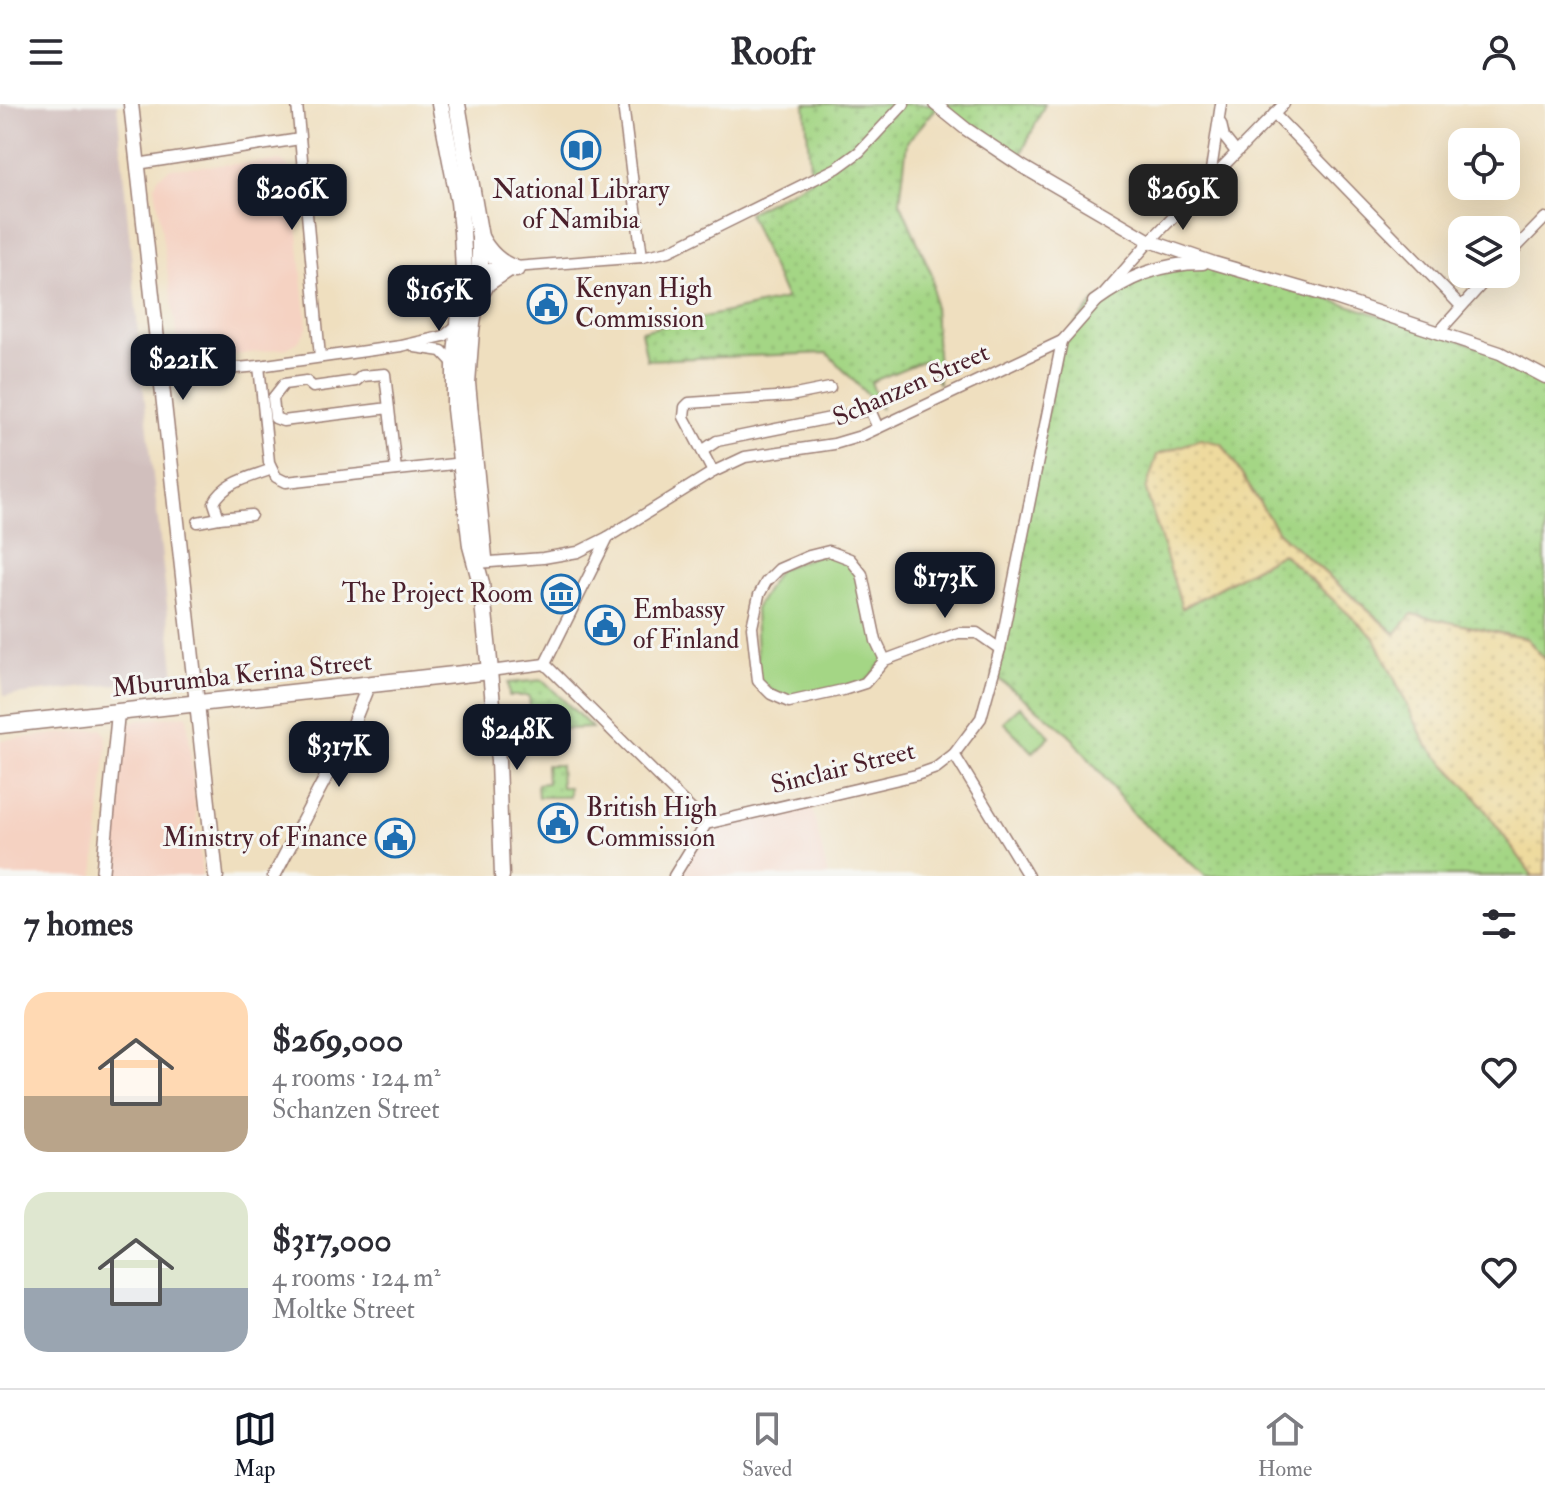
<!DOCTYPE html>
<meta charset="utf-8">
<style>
body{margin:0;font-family:"IM FELL Double Pica",serif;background:#f7f7f7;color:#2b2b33;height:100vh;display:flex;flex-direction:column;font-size:30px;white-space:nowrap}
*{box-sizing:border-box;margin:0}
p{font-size:26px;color:#7c7c81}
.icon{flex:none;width:44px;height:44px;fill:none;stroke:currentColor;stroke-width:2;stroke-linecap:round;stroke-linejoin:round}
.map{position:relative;height:772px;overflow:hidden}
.sheet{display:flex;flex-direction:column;background:#fff;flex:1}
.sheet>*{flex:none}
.buttons{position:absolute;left:1448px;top:24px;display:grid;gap:16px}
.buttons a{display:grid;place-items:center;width:72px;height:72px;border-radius:16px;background:#fff;box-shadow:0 8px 32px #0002;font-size:40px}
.price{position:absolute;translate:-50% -68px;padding:0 18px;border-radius:16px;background:#111827;color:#fff;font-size:26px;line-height:52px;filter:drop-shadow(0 2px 4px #0008)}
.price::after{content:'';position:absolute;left:50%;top:48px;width:24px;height:18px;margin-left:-12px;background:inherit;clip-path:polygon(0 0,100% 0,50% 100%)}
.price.selected{background:#222;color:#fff}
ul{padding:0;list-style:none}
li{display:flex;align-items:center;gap:24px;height:200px;padding:0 24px}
li span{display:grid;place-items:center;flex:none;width:224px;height:160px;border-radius:24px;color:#555}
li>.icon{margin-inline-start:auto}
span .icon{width:96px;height:96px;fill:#fffc;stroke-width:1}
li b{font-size:34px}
h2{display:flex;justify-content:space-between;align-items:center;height:96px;padding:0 24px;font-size:34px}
header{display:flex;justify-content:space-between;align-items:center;height:104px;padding:0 24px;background:#fff;font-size:36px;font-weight:700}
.tabs{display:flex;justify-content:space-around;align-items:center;height:112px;border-top:2px solid #e1e1e2;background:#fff;font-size:22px;color:#7c7c81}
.tabs a{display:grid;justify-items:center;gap:4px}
.tabs .selected{color:#111827}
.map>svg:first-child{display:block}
.built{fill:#f5d2c2}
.railway{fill:#d1bfbd}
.grass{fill:url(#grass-dots);stroke:#777a58;stroke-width:2}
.sand{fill:url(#sand-dots);stroke:#9c7c64;stroke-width:2}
.park{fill:#a4d685;stroke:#777a58;stroke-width:2}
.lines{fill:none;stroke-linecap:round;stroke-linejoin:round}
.minor-casing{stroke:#9c7f75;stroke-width:13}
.tertiary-casing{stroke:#9c7f75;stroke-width:15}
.secondary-casing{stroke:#9c7f75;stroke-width:17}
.primary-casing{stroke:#9c7f75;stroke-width:19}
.minor{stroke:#fff;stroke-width:10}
.tertiary{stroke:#fff;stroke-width:12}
.secondary{stroke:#fff;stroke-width:14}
.primary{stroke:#fff;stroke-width:16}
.labels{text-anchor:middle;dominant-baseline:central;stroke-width:6;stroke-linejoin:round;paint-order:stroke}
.poi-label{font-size:26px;fill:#4a1f2b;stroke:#f6f6f2;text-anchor:start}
.street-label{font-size:26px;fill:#4a1f2b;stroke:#f6f6f2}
</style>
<header><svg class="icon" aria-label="menu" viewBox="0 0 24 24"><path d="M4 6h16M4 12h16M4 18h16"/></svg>Roofr<svg class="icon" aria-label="person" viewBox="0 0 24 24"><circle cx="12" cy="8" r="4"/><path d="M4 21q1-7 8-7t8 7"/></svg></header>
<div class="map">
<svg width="1545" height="772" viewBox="0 0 1545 772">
<defs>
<pattern id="grass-dots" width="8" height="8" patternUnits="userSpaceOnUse" patternTransform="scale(2)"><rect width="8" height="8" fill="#a4d685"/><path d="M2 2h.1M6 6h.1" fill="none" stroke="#8fb773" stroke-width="1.8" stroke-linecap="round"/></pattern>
<pattern id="sand-dots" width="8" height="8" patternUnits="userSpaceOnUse" patternTransform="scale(2)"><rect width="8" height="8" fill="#eeda9e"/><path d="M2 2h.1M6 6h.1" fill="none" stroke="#cebb88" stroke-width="1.8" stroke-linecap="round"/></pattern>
</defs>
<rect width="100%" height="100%" fill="#f6f6f2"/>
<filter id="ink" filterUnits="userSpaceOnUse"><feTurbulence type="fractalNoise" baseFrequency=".0125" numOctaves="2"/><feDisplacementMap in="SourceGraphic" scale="16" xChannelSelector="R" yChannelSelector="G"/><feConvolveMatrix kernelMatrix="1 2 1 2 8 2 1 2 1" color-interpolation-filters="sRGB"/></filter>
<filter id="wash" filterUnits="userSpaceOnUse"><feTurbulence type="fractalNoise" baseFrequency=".006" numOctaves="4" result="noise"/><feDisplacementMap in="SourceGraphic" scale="32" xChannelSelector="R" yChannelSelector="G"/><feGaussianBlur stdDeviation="1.8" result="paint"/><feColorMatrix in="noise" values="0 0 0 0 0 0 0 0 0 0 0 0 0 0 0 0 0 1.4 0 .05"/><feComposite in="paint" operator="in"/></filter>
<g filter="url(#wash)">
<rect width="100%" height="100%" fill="#efdfbf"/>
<g class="built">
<polygon points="280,57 288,62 292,68 307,223 304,229 298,238 287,244 197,256 186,250 178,241 155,81 158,73 171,64"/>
<polygon points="187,611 202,772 111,772 125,618"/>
<polygon points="102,625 106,631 107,641 94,772 0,772 0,636"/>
<polygon points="810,695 828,772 674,772 706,720"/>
</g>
<polygon class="railway" points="0,0 117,0 143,279 175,574 4,592 0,562"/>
<g class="grass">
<polygon points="805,0 1045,0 1017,59 938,2 907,38 900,98 932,171 939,280 925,256 871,278 881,305 827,249 647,256 641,227 786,195 748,109 811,76"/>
<polygon points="1214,159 1500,249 1545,275 1545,556 1527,535 1413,510 1396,530 1278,428 1222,340 1175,478 1183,504 1282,449 1375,534 1426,640 1472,688 1533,772 1206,772 1135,712 1069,630 993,570 1062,237 1094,198 1152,165"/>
<polygon points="543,576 592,624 532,626 529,592 509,592 508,579"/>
<polygon points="546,661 560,661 561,683 569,683 569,693 538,693 537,680 547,679"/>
</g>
<polygon class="sand" points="1200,335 1222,340 1278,428 1395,530 1412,510 1527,535 1545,556 1545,772 1533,772 1472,688 1426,640 1375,534 1282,449 1182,504 1146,386 1157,351"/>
<g class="park">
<polygon points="829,447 858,462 885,556 865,579 789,598 758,577 755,505 779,465"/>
<polygon points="1020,602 1050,632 1033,648 1003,618"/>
</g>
</g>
<g filter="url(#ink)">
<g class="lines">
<defs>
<g id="minor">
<polyline points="297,0 320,253"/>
<polyline points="623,0 642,153"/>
<polyline points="1274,10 1460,201"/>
<polyline points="1221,20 1224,33 1236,48"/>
<polyline points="137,60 300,35"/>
<polyline points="1210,73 1221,0"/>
<polyline points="1506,154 1545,114"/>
<polyline points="477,166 642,153 669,147 837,64 859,48 904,0"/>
<polyline points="1438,229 1491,170"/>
<polyline points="415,243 442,247 455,261"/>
<polyline points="259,262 269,358 276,373 286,378 463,359"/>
<polyline points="161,271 259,262 401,242 444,232 459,220"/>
<polyline points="830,284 790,292 689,299 685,303 684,313 702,347 717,337 870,306 878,324"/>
<polyline points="389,304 283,317 275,314 273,294 284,280 306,277 313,283 356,277 362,272 385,270 396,366"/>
<polyline points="702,347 713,368"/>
<path d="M251 411 219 414 214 399C224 378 252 373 272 365"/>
<polyline points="198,418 219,414"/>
<polyline points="478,459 543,454 578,448 608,433 713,368 745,353 834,340 861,332 1062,237 1150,137 1284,0"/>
<polyline points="885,556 876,537 862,470 850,455 829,447 809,452 779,465 766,478 759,491 752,523 758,577 771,590 789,598 843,586 865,579 885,556 958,529 977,529 1000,545"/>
<polyline points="545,560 706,720"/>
<polyline points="545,560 608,433"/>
<polyline points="490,567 545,560"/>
<polyline points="954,650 1028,772"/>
<polyline points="674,772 706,720 916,671 936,664 954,650 981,614 1000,545 1062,237"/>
</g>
<g id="tertiary">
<polyline points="935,0 966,25 1023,63 1150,137 1214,159 1335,194 1500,249 1545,273"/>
<path d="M1094 198C1128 173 1160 159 1203 159"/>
<polyline points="102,772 118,609"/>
<polyline points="274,772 350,627 368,582"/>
</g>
<g id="secondary">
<polyline points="131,0 216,772"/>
<polyline points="490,567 498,657 502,772"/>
</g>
<g id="primary">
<polyline points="457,0 480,133 480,165 471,227 467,279 484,454"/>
<path d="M480 133C488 148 500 160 516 165"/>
<polyline points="479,193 487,179 508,165"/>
<polyline points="0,621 490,567 481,479 471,442 455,305 455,261 464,168 462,127 459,98 440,0"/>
</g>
</defs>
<use href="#minor" class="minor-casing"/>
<use href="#tertiary" class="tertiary-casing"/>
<use href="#secondary" class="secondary-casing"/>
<use href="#primary" class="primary-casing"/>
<use href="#minor" class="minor"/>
<use href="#tertiary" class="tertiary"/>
<use href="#secondary" class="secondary"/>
<use href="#primary" class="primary"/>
</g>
</g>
<defs>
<symbol id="library-ring" viewBox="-11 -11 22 22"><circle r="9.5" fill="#f6f6f2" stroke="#1f6fb2" stroke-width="1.5"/><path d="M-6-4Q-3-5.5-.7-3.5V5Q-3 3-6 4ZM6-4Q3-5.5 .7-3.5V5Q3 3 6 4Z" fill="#1f6fb2"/></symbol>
<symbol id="civic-ring" viewBox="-11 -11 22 22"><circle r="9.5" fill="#f6f6f2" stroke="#1f6fb2" stroke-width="1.5"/><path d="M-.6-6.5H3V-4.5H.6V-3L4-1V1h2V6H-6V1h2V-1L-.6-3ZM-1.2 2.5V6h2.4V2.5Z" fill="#1f6fb2"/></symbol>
<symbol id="museum-ring" viewBox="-11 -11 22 22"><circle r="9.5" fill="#f6f6f2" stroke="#1f6fb2" stroke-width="1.5"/><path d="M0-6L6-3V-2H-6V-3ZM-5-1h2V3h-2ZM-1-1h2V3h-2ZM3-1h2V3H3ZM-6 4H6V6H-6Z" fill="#1f6fb2"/></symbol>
</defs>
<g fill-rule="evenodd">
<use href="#library-ring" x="559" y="24" width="44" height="44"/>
<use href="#civic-ring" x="525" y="178" width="44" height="44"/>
<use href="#museum-ring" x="539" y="468" width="44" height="44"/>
<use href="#civic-ring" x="583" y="499" width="44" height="44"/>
<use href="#civic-ring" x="536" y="697" width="44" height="44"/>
<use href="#civic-ring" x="373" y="712" width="44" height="44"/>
</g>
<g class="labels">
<g class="poi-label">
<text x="581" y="86" text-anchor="middle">National Library<tspan x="581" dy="30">of Namibia</tspan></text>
<text x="575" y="185">Kenyan High<tspan x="575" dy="30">Commission</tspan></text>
<text x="533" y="490" text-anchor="end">The Project Room</text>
<text x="633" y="506">Embassy<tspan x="633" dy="30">of Finland</tspan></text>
<text x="586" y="704">British High<tspan x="586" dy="30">Commission</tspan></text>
<text x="367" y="734" text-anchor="end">Ministry of Finance</text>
</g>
<g class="street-label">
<text transform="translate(911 281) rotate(-24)">Schanzen Street</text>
<text transform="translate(242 571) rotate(-6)">Mburumba Kerina Street</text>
<text transform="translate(843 664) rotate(-14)">Sinclair Street</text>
</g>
</g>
</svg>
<div class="buttons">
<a><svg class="icon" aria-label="locate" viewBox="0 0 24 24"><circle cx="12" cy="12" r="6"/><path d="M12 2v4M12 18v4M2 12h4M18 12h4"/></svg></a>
<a><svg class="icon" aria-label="layers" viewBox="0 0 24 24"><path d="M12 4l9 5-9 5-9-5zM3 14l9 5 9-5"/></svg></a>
</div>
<b class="price" style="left:292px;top:128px">$206K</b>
<b class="price selected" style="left:1183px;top:128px">$269K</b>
<b class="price" style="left:439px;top:229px">$165K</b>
<b class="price" style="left:183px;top:298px">$221K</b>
<b class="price" style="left:945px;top:516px">$173K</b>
<b class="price" style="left:517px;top:668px">$248K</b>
<b class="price" style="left:339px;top:685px">$317K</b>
</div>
<section class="sheet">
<h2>7 homes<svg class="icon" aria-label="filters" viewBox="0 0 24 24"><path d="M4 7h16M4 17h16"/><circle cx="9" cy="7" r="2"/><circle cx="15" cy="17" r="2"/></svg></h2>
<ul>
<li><span style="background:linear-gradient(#ffd9b3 65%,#b9a48a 0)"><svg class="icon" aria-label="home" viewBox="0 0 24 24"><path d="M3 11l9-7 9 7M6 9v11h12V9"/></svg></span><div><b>$269,000</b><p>4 rooms · 124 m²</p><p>Schanzen Street</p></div><svg class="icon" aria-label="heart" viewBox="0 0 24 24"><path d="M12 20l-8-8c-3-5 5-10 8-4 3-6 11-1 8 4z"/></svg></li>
<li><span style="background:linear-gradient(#dfe7d0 60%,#9aa5b1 0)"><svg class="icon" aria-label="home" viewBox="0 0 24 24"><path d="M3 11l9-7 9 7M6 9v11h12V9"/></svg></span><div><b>$317,000</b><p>4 rooms · 124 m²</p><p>Moltke Street</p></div><svg class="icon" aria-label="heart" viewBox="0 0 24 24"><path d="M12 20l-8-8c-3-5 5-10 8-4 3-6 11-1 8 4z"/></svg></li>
</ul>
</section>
<nav class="tabs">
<a class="selected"><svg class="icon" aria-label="map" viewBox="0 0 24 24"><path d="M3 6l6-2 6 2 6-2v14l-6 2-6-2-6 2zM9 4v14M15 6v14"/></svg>Map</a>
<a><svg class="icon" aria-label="saved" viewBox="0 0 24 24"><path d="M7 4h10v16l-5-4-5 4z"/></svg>Saved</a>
<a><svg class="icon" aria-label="home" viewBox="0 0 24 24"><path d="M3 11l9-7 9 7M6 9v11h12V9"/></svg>Home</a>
</nav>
